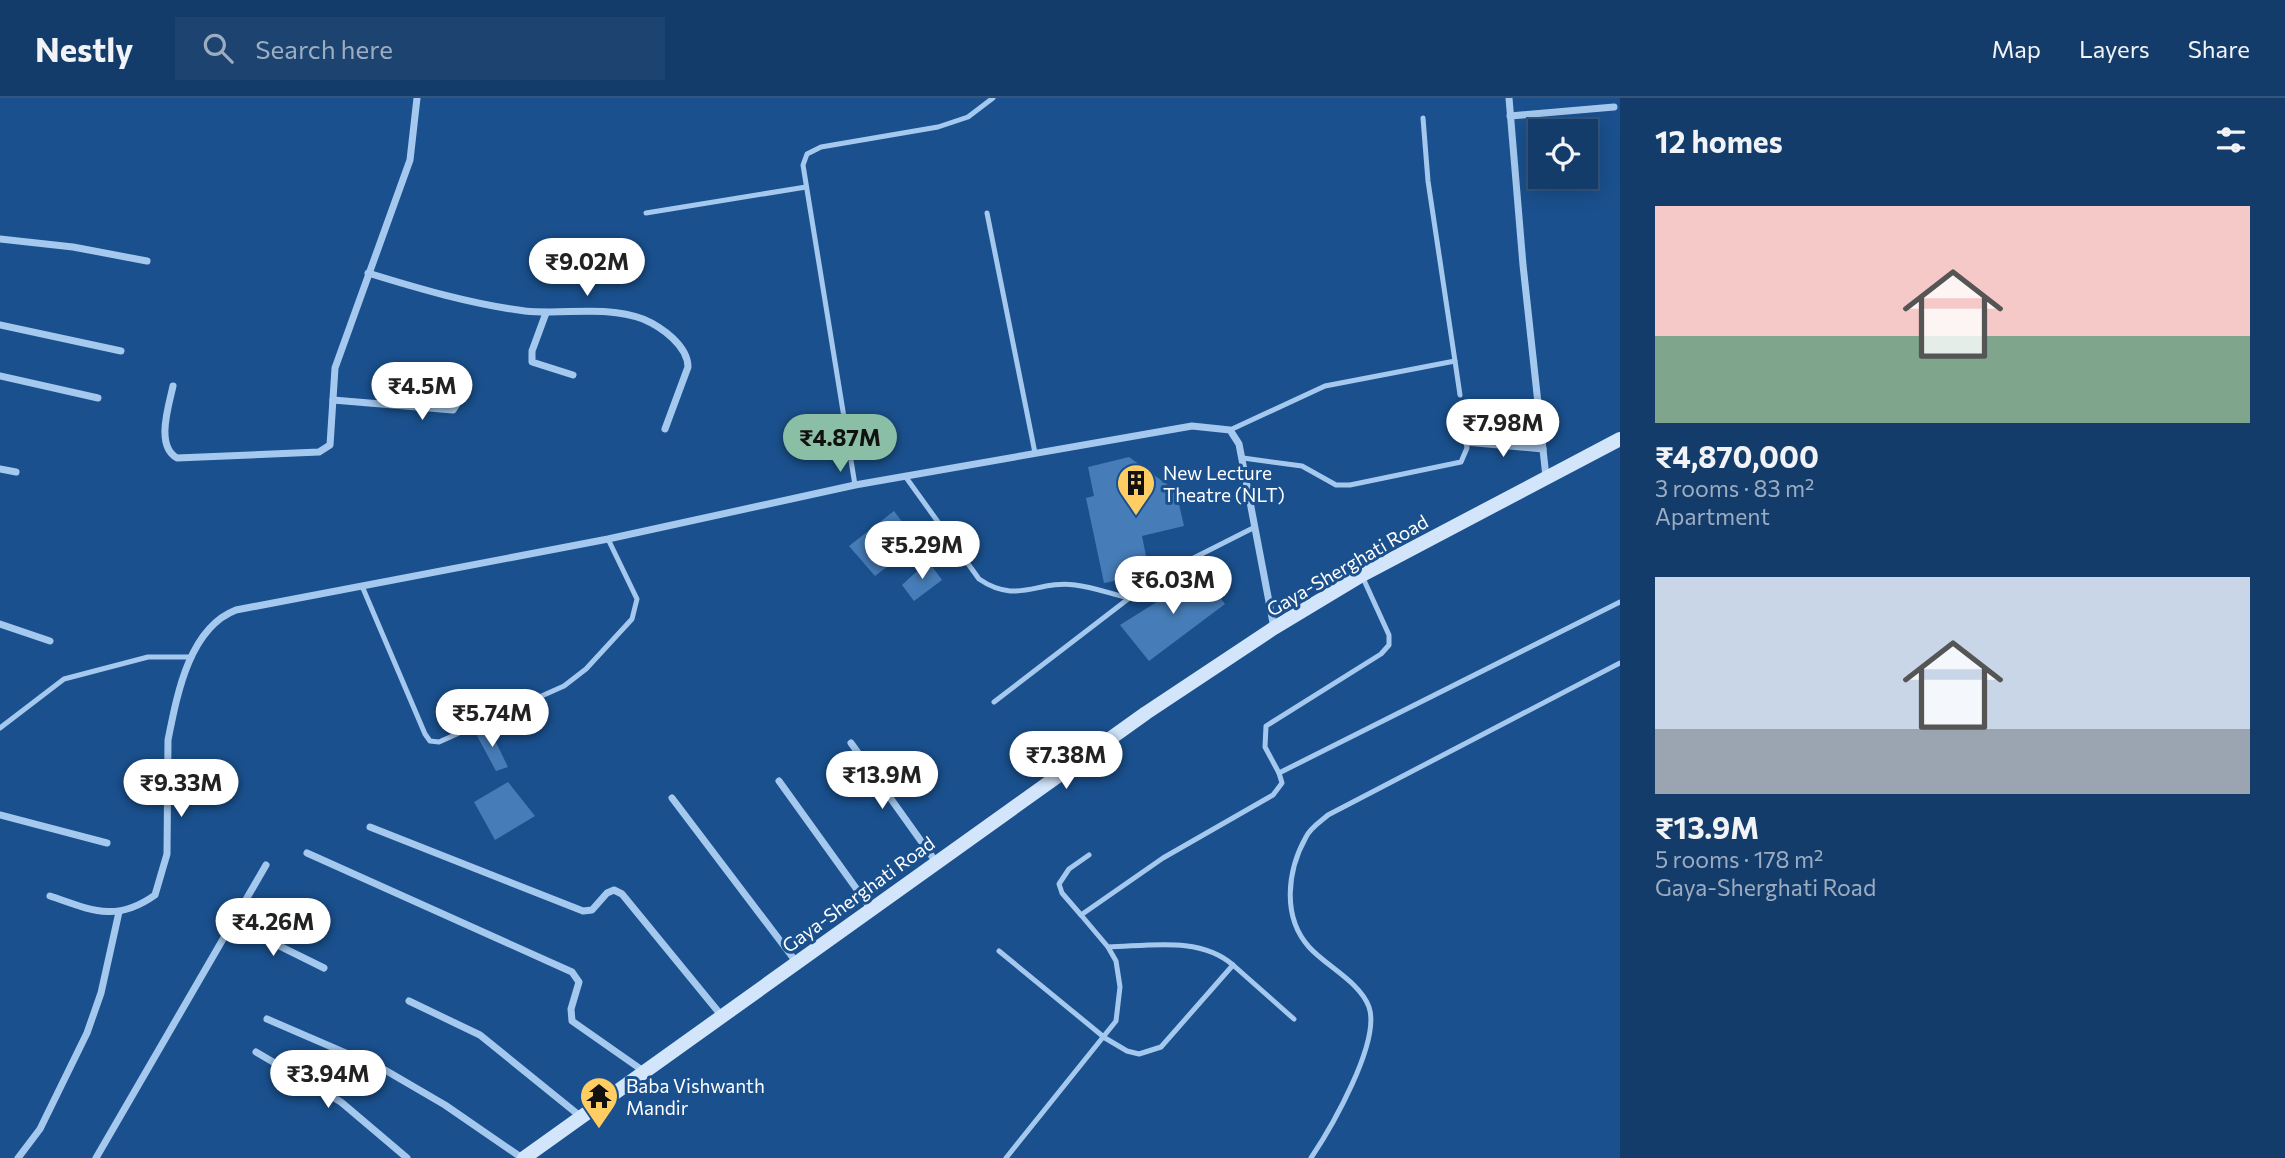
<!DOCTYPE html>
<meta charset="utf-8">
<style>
body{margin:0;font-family:Commissioner,sans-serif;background:#1d4370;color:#f1f3f6;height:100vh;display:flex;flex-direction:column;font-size:26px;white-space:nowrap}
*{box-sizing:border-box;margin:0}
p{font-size:23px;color:#9dadc1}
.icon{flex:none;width:38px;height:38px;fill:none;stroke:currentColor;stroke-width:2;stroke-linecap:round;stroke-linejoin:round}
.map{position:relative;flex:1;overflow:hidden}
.sheet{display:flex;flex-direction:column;background:#143c6a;width:665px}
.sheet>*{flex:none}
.tools{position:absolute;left:1528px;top:21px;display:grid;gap:14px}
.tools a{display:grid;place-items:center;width:70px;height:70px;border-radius:0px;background:#143c6a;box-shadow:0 4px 18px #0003,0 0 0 2px #33567e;font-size:35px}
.price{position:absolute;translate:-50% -60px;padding:0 16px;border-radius:24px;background:#fff;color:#222;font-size:23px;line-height:46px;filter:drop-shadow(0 2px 4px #0008)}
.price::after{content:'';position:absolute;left:50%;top:42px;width:21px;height:16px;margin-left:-10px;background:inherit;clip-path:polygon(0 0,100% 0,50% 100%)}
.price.on{background:#8abfa5;color:#111}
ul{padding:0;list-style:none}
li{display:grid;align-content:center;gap:14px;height:371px;padding:0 35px}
li span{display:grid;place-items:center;height:217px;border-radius:0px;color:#555}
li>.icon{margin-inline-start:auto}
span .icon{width:126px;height:126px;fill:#fffc;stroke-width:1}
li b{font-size:30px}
h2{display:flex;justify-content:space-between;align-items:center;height:84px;padding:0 35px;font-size:30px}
header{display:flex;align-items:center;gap:42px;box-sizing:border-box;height:98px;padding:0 35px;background:#143c6a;border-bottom:2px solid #33567e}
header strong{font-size:33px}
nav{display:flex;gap:38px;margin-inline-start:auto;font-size:24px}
.search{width:490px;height:63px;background:#1d4370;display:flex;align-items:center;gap:18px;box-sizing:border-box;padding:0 24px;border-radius:0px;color:#9dadc1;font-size:26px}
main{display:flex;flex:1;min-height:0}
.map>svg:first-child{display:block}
.building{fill:#467cb7}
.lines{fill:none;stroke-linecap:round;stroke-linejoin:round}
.lane{stroke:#a5c9ee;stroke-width:5}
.street{stroke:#a5c9ee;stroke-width:7}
.secondary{stroke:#d2e5fa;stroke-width:14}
.labels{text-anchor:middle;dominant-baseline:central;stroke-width:6;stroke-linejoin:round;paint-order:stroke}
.poi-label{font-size:19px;fill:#fff;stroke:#1a508d;text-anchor:start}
.street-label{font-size:19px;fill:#fff;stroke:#1a508d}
</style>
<header>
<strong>Nestly</strong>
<div class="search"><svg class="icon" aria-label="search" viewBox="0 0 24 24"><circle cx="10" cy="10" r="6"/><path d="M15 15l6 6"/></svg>Search here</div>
<nav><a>Map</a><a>Layers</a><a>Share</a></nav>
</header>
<main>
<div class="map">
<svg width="1620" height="1060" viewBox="0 0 1620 1060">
<rect width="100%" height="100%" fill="#1a508d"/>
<g class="building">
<polygon points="1129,359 1176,393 1184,428 1142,438 1147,463 1123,468 1126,481 1104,485 1086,400 1094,398 1088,369"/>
<polygon points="894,413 918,445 875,478 849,448"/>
<polygon points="928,463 942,482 914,503 902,487"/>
<polygon points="1200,472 1225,506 1149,563 1120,527 1187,485 1184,481"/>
<polygon points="488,628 508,669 496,673 475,634"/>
<polygon points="508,684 535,718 495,742 474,704"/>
</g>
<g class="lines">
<g class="lane">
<polyline points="646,115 806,89"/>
<polyline points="987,115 1035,355"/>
<polyline points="1455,263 1460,297"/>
<polyline points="1230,332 1325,288 1455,263 1428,83 1423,20"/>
<polyline points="1243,360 1302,368 1336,387 1350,387 1461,364 1467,350 1463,324"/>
<path d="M905 378 979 481C1017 507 1037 482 1075 487 1093 489 1111 496 1129 500"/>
<polyline points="855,387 803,67 807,56 821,49 938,29 968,19 993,0"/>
<polyline points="362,488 425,636 430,643 439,644 564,588 586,571 632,521 637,501 608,441"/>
<polyline points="994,604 1158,478 1253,430"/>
<polyline points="0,630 64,581 148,559 192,559"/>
<polyline points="1279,675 1265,649 1266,628 1381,556 1389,547 1389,537 1363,480"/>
<polyline points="1081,817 1062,795 1059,786 1069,771 1089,757"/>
<path d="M1108 849C1149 848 1200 838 1233 867"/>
<polyline points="999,853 1105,940 1127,953 1139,956 1161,949 1233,867 1294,921"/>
<polyline points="1006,1060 1116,923 1120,889 1116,863 1108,849 1081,817 1163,760 1273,697 1282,685 1279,675 1620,504"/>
<path d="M1311 1060C1331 1030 1381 944 1369 909 1360 884 1326 868 1309 849 1282 819 1287 773 1306 739 1310 730 1321 723 1328 717L1620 565"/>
</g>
<g class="street">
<polyline points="1509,0 1523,167 1546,379"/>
<polyline points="1510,18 1614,9"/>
<polyline points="0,141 73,149 147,163"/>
<path d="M368 175C420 191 471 206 525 213 565 217 605 207 643 221 662 229 688 248 688 269L665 331"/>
<polyline points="546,215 532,253 532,264 573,277"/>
<polyline points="0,227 121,253"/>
<polyline points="0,278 98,300"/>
<path d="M173 288C169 307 155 348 177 360L319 354 330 347 335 270 410 62 417 0"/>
<polyline points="333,302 453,312 460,301 464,275"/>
<polyline points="1466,344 1543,351"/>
<polyline points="0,371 16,374"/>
<polyline points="0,526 50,543"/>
<polyline points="851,645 936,764"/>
<polyline points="779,683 871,811"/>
<polyline points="672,700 797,865"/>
<polyline points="0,717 107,745"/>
<polyline points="370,729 583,813 592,812 607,795 614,792 622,796 721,917"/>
<polyline points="307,755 572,874 579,884 571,911 572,923 642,972"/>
<path d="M50 798C91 812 116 825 155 797L167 756 168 642C177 597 189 530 236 512L608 441 855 387 1192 328 1230 332 1239 346 1274 530"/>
<polyline points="233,825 324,870"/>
<polyline points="409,903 480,937 580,1018"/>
<polyline points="267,921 385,972 445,1007 522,1060"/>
<polyline points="256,954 341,1004 407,1060"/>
<polyline points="18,1060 40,1031 87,935 101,895 119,814"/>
<polyline points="96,1060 266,767"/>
</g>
<polyline class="secondary" points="524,1060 1146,615 1274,530 1362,477 1620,341"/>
</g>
<defs>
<symbol id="building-pin" viewBox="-11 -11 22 30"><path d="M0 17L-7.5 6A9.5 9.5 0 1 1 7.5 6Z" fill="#ffcd62" stroke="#1a508d"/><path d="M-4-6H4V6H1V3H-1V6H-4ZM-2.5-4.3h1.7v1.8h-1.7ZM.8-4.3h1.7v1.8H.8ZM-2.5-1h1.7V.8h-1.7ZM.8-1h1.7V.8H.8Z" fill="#111"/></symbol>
<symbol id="temple-pin" viewBox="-11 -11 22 30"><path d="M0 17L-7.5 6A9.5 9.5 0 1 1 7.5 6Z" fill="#ffcd62" stroke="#1a508d"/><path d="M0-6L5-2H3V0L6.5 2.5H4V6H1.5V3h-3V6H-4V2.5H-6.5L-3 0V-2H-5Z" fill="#111"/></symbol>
</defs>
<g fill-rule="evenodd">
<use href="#building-pin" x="1114" y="363" width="44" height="60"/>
<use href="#temple-pin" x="577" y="976" width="44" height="60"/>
</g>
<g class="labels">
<g class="poi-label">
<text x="1163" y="374">New Lecture<tspan x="1163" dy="22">Theatre (NLT)</tspan></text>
<text x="626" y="987">Baba Vishwanth<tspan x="626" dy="22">Mandir</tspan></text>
</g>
<g class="street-label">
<text transform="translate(1347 467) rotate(-30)">Gaya-Sherghati Road</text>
<text transform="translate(858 796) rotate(-36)">Gaya-Sherghati Road</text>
</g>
</g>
</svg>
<div class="tools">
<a><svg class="icon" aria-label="locate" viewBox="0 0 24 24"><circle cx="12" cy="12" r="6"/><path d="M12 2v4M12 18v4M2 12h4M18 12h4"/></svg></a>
</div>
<b class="price" style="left:587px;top:200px">₹9.02M</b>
<b class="price" style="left:422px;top:324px">₹4.5M</b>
<b class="price" style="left:1503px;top:361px">₹7.98M</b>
<b class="price on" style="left:840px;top:376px">₹4.87M</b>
<b class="price" style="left:922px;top:483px">₹5.29M</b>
<b class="price" style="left:1173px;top:518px">₹6.03M</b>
<b class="price" style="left:492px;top:651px">₹5.74M</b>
<b class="price" style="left:1066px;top:693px">₹7.38M</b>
<b class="price" style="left:882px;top:713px">₹13.9M</b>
<b class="price" style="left:181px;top:721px">₹9.33M</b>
<b class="price" style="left:273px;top:860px">₹4.26M</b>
<b class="price" style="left:328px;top:1012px">₹3.94M</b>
</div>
<section class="sheet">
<h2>12 homes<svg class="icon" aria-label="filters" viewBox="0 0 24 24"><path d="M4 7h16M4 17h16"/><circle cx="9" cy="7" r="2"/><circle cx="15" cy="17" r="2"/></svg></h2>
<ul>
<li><span style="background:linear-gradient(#f6c9c9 60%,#7fa58c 0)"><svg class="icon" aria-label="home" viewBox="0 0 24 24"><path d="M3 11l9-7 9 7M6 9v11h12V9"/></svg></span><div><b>₹4,870,000</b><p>3 rooms · 83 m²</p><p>Apartment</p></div></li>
<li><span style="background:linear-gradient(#c9d6e8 70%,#9aa5b1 0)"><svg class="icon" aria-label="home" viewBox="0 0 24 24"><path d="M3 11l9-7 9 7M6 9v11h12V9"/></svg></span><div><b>₹13.9M</b><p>5 rooms · 178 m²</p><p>Gaya-Sherghati Road</p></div></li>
</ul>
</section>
</main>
